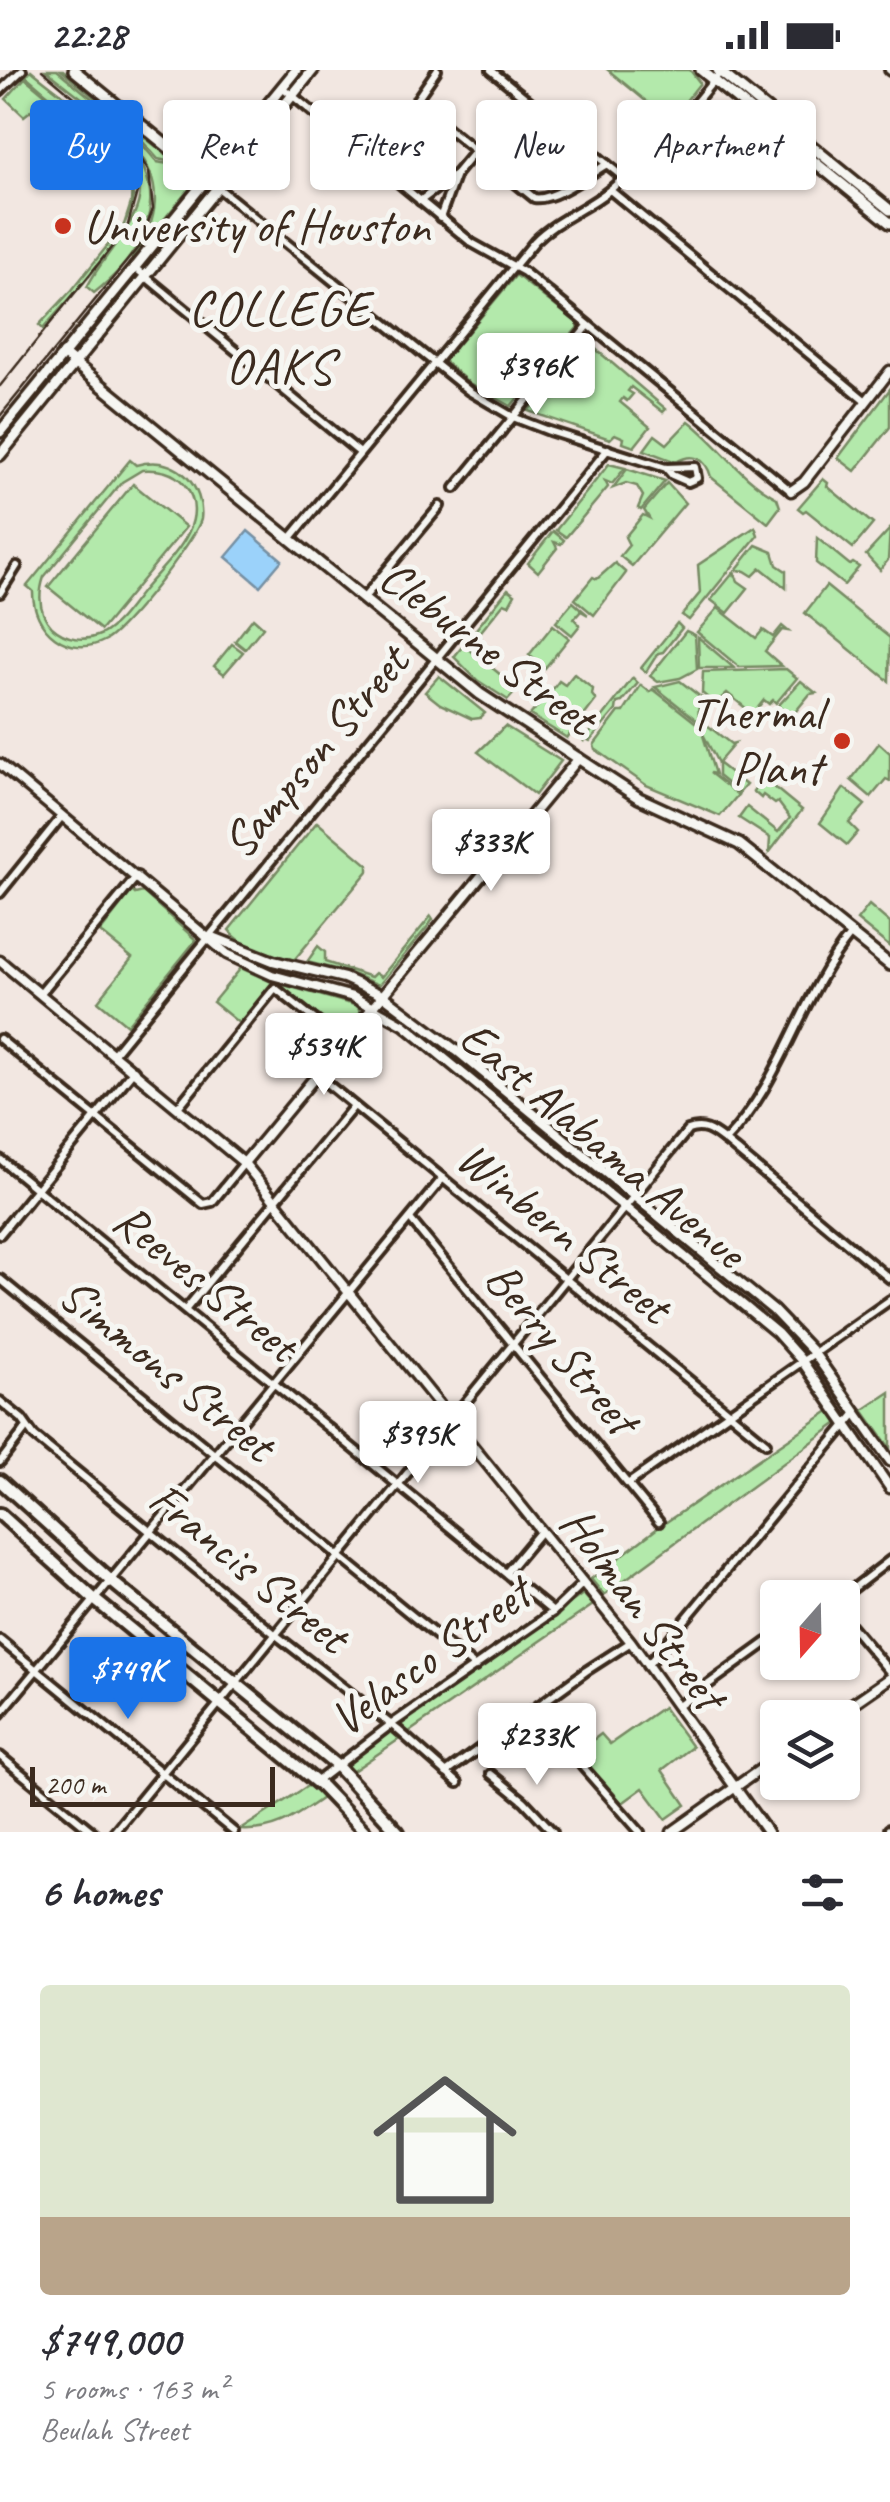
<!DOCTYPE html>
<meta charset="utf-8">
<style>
body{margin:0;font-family:Caveat,sans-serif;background:#f7f7f7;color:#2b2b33;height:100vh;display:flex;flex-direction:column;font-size:38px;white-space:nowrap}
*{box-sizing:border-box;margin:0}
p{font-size:32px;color:#7c7c81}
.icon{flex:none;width:55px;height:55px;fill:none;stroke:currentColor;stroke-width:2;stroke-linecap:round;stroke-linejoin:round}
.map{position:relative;height:1762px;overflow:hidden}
.panel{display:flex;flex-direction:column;background:#fff;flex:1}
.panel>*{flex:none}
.top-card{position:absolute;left:30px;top:30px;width:830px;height:90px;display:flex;gap:20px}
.needle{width:65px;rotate:200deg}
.buttons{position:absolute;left:760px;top:1510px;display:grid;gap:20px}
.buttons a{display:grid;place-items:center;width:100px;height:100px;border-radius:10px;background:#fff;box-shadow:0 2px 8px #0004;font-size:50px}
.scale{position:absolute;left:30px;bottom:25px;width:245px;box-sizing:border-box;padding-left:10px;border:5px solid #3b2a1e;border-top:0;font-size:28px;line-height:35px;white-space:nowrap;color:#3b2a1e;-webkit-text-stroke:8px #f6f6f2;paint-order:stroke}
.price{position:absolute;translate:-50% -85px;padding:0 22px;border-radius:10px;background:#fff;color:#222;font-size:32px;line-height:65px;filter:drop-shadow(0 2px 5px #0008)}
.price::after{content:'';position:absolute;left:50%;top:60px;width:30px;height:22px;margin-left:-15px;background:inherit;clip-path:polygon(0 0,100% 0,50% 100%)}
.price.current{background:#1a73e8;color:#fff}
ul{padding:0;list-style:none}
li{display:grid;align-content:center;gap:20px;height:530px;padding:0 40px}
li span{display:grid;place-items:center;height:310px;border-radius:10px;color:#555}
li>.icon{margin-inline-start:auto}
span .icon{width:180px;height:180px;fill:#fffc;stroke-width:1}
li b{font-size:42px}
h2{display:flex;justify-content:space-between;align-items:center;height:120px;padding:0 40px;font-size:42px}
.chip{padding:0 35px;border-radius:10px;background:#fff;box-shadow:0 2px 8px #0004;font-size:35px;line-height:90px}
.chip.current{background:#1a73e8;color:#fff}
.status{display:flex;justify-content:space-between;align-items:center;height:70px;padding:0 50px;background:#fff;direction:ltr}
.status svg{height:28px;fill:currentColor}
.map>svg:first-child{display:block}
.green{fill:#b3e9ab;stroke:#778a64;stroke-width:2.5;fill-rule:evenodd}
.water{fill:#9bd2fa;stroke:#758fa2;stroke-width:2.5}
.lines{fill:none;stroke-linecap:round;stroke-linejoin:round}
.minor-casing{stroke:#3b2a1e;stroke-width:14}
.tertiary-casing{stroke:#3b2a1e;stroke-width:15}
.secondary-casing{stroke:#3b2a1e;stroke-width:16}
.primary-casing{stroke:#3b2a1e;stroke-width:18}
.minor{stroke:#f6f6f2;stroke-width:6}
.tertiary{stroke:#f6f6f2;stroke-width:8}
.secondary{stroke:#f6f6f2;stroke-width:9}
.primary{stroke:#f6f6f2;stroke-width:10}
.tram{stroke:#3b2a1e;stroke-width:2.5}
.poi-dot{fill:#c8321e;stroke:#f6f6f2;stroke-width:4}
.labels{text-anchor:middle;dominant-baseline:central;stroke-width:10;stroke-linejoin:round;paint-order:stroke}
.poi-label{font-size:48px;fill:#3b2a1e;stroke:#f6f6f2;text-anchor:start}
.street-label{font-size:48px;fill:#3b2a1e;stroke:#f6f6f2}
.neighbourhood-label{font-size:50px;letter-spacing:2.5px;fill:#3b2a1e;stroke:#f6f6f2}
</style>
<div class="status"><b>22:28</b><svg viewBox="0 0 49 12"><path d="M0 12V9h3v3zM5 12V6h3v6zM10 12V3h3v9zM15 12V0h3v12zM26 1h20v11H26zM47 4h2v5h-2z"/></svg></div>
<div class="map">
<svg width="890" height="1762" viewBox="0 0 890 1762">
<rect width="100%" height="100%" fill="#f2e7e1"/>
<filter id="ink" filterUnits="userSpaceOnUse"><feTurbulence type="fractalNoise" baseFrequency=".01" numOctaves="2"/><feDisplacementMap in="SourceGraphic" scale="20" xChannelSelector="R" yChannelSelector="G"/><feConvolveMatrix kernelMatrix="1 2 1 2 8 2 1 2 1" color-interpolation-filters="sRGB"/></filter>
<g filter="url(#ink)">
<g class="green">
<path d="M31 0C59 24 97 47 119 76 168 138 81 213 43 259L39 255 72 220 124 155 131 133 132 113 128 95 111 78 26 6Z"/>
<path d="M46 0H57L129 59 157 92 174 95 173 98 190 110V118L131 189C199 100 108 51 46 0Z"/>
<polygon points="61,0 63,0 176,93 158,89 127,54"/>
<polygon points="608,0 690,0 700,13 670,51"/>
<polygon points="25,8 48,27 24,46 6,29"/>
<path d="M127 72C173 127 145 183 94 223L87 217C113 166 167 137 124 74Z"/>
<polygon points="516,205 577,253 578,257 511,336 469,313 444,291"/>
<polygon points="585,270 666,339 663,342 631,317 628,321 633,324 627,331 623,328 620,332 650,357 634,377 623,373 624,368 615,364 610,369 528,341"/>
<polygon points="890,319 890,357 855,401 838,388"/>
<path d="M689 351C720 375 742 410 777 428L780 437 768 453 711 407C706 388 693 382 676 392L644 380 655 365 667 374Z"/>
<path d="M130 390 136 395C154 390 172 393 186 406 197 417 203 434 201 449 197 468 124 561 106 570 68 590 32 559 33 521L27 516ZM142 400C158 399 173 401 184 414 215 452 166 492 144 519 132 533 119 555 102 564 85 572 66 570 52 557 38 542 38 525 44 507L122 412Z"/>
<polygon points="609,394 625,398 612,414 605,411 608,417 566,467 556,460"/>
<polygon points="627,399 665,411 641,440 638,438 643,426 637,416 626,413 613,418"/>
<polygon points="823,409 828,413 827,416 873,454 853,478 806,440 803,442 798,438"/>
<polygon points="667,413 685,433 632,496 620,486 629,475 625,467 643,445 649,448 644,440"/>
<polygon points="133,414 186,457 101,560 48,517"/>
<polygon points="755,457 758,465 689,550 682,545 700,523 698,495"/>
<polygon points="890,459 888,490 880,500 866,485"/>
<polygon points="553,461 564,470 561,474 554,472 557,478 538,502 528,493"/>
<polygon points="817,468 850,495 853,493 859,497 844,515 816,493"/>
<polygon points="756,475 773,482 777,495 786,501 786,518 761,498 753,506 745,501 736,500"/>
<polygon points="615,493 626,503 594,545 575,529 593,507 597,509"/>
<polygon points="734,502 738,511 748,518 728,543 711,530"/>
<polygon points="826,516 890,568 889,611 805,543"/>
<polygon points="508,519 515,524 509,535 504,533 478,565 481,568 469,579 518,619 508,630 477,610 454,587"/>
<polygon points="573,532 588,545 581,541 574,549 580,555 572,565 556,552"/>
<polygon points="718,538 756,568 763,560 773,567 782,556 788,561 782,560 765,581 782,596 739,597 697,562"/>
<polygon points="253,548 263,557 245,579 235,571"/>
<polygon points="677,553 682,558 663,582 658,583 646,602 641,598"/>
<polygon points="553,555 569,568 545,598 529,585"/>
<polygon points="686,561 695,565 697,599 680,608 658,612 650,606"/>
<polygon points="698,567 734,598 699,598"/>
<polygon points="232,574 243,582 224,604 214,596"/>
<polygon points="786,599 797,608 776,633 773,630 769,634 764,630 748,650 745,647 748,640 727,623 715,634 702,623 703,602"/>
<polygon points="574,604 593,619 592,625 596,630 567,668 530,645 546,627 552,631 555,627 550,623 559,611 565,615"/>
<polygon points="439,606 485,643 480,648 472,649 440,634 425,622"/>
<polygon points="633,608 638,613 622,632 617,633 616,640 590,671 586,669 583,672"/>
<polygon points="680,611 698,625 699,652 655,617"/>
<polygon points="801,611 816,623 810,624 791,647 778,636"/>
<polygon points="641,615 650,622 653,619 700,656 715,704 710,703 738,725 720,746 646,715 595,679 594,675 619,642 624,642"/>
<polygon points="701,627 712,638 702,651 731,674 735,673 718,693 746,715 739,723 718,706 718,693 703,664"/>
<polygon points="505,656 561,691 535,725 478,682"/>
<polygon points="879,673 890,683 890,711 886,709 871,727 851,710"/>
<polygon points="763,708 802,740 769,783 770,768 739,748 747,737 778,762 790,748 778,732 775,734 763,725 761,728 753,721"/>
<polygon points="844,718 865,735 849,753 858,762 847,775 820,753"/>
<path d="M317 752 368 795V801L294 890C272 884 242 878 229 860Z"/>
<polygon points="132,821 135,824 143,822 196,870 127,955 98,931 132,888 100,862"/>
<polygon points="869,835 890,853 890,877 857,850"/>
<polygon points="431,846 433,849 429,855 379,915 347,902 307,892 318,876 325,882 325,892 371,907 375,903 381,907"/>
<polygon points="241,898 274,913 240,954 213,932"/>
<polygon points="284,915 358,936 360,943 342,965 282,919"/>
<polygon points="890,1322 890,1378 863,1340"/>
<polygon points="831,1340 838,1353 604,1525 591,1509 659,1457"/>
<polygon points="583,1524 593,1535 406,1664 398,1655"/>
<polygon points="663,1637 692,1677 662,1700 686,1735 666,1749 643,1718 621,1734 576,1683 601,1664 610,1674"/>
<polygon points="391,1660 401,1668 350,1703 343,1695"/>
<path d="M312 1713 325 1726C296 1746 277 1762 240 1760Z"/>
</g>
<polygon class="water" points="248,461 282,490 260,516 226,487"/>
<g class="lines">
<defs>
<g id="minor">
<path d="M437 0 417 29 420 36 534 128C552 132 590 104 607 94"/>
<polyline points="491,0 624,108"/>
<polyline points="889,0 890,1"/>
<polyline points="282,17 472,173 524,202 791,421"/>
<polyline points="0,21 22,0"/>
<polyline points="217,117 469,321 513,347 549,361 666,398 695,397 697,408 688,412 672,405 666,398"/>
<polyline points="610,120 866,331"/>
<polyline points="420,131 456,104"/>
<polyline points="440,148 456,104 475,81"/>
<polyline points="134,197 360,383"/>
<polyline points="455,418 588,256"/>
<path d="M290 469 535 171C557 149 587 139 611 119 654 84 688 43 722 0"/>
<polyline points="0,523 17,496"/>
<polyline points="363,529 440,436"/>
<polyline points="0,823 62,746"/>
<polyline points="40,924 137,806"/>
<polyline points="0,969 203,1134 212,1132 244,1093"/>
<polyline points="114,983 608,379"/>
<polyline points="318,1006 766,1373"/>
<polyline points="179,1036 275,918 344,973"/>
<path d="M725 1071C783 1011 799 928 851 864"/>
<polyline points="0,1089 553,1542"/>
<polyline points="410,1149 659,1452"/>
<polyline points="0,1164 134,1000"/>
<polyline points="0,1209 475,1597"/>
<polyline points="186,1239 354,1036"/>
<polyline points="0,1331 22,1349 34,1366 276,1565 398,1660 458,1713"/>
<polyline points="0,1392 27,1357"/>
<polyline points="629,1413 890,1230"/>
<polyline points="506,1503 541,1461"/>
<polyline points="841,1528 890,1490"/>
<polyline points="842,1545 890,1602"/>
<polyline points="0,1570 234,1762"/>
<polyline points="647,1596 856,1343"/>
<polyline points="677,1637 767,1572"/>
<polyline points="0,1644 443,1108"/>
<polyline points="0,1686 93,1762"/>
<polyline points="582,1696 640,1762"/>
<polyline points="446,1703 586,1601 631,1572"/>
<polyline points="491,1704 524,1731 553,1762"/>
<polyline points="316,1712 389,1656 553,1542 583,1513"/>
<polyline points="889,1759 890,1761"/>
<path d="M114 1762 688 1060C704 1054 713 1062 725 1071L890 1209"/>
</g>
<g id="tertiary">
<polyline points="791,421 804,412 890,301"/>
<polyline points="0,694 227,884 272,905 353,927 404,955 777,1263 802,1291 890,1418"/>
<polyline points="213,867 273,891 344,908 384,926 457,981 773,1240 814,1283 890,1391"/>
<polyline points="0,891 244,1093 631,1572 767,1762"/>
<polyline points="244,1093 579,688"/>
<polyline points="832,1648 890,1608"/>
<polyline points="672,1762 778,1687"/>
</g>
<g id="secondary">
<polyline points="74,0 211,112"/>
<polyline points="701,0 890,153"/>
<polyline points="718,0 890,140"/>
<polyline points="63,284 480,624 639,728 739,774 890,895"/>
<polyline points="0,362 296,0"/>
<polyline points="0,385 313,0"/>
</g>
<g id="primary">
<polyline points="0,1411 110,1510 337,1696 398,1762"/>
<polyline points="0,1444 94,1529 321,1716 365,1762"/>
</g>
</defs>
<use href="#minor" class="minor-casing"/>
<use href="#tertiary" class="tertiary-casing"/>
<use href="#secondary" class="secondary-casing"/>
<use href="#primary" class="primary-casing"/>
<use href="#minor" class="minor"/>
<use href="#tertiary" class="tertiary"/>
<use href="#secondary" class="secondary"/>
<use href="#primary" class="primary"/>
<g class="tram">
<polyline points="0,316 127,158 137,122 130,87"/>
<polyline points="0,346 140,175 153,139 149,102 134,77 42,0"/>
</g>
</g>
</g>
<g class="poi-dot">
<circle cx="63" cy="156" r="10"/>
<circle cx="842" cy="671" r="10"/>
</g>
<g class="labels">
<g class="poi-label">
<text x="83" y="156">University of Houston</text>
<text x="822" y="643" text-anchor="end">Thermal<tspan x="822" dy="55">Plant</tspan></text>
</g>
<g class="street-label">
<text transform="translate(488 577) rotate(37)">Cleburne Street</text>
<text transform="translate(315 682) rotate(-50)">Sampson Street</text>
<text transform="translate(603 1074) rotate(40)">East Alabama Avenue</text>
<text transform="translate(564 1162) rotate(39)">Winbern Street</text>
<text transform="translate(206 1212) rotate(39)">Reeves Street</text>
<text transform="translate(562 1278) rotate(50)">Berry Street</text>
<text transform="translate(167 1299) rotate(39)">Simmons Street</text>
<text transform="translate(249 1497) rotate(39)">Francis Street</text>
<text transform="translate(643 1538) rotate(53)">Holman Street</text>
<text transform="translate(430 1586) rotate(-36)">Velasco Street</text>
</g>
<g class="neighbourhood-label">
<text x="280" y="238">COLLEGE<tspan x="280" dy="58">OAKS</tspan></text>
</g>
</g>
</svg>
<div class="buttons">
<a><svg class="needle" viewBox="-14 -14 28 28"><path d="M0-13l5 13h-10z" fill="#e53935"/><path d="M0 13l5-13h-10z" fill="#7c7c81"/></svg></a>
<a><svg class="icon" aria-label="layers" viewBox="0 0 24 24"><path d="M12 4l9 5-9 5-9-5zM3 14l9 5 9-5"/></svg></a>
</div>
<div class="scale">200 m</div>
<b class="price" style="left:536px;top:348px">$396K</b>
<b class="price" style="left:491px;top:824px">$333K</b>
<b class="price" style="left:324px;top:1028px">$534K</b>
<b class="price" style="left:418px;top:1416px">$395K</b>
<b class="price current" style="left:128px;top:1652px">$749K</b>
<b class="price" style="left:537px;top:1718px">$233K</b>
<div class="top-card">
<a class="chip current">Buy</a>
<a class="chip">Rent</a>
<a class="chip">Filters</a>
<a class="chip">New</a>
<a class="chip">Apartment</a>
</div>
</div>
<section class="panel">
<h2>6 homes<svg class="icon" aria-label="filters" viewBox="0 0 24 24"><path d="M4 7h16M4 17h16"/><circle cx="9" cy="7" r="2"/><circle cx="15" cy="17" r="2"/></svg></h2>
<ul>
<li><span style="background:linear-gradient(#dfe7d0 75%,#b9a48a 0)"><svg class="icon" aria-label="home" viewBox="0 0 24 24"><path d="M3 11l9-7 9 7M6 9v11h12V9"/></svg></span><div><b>$749,000</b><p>5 rooms · 163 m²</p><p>Beulah Street</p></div></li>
</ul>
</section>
